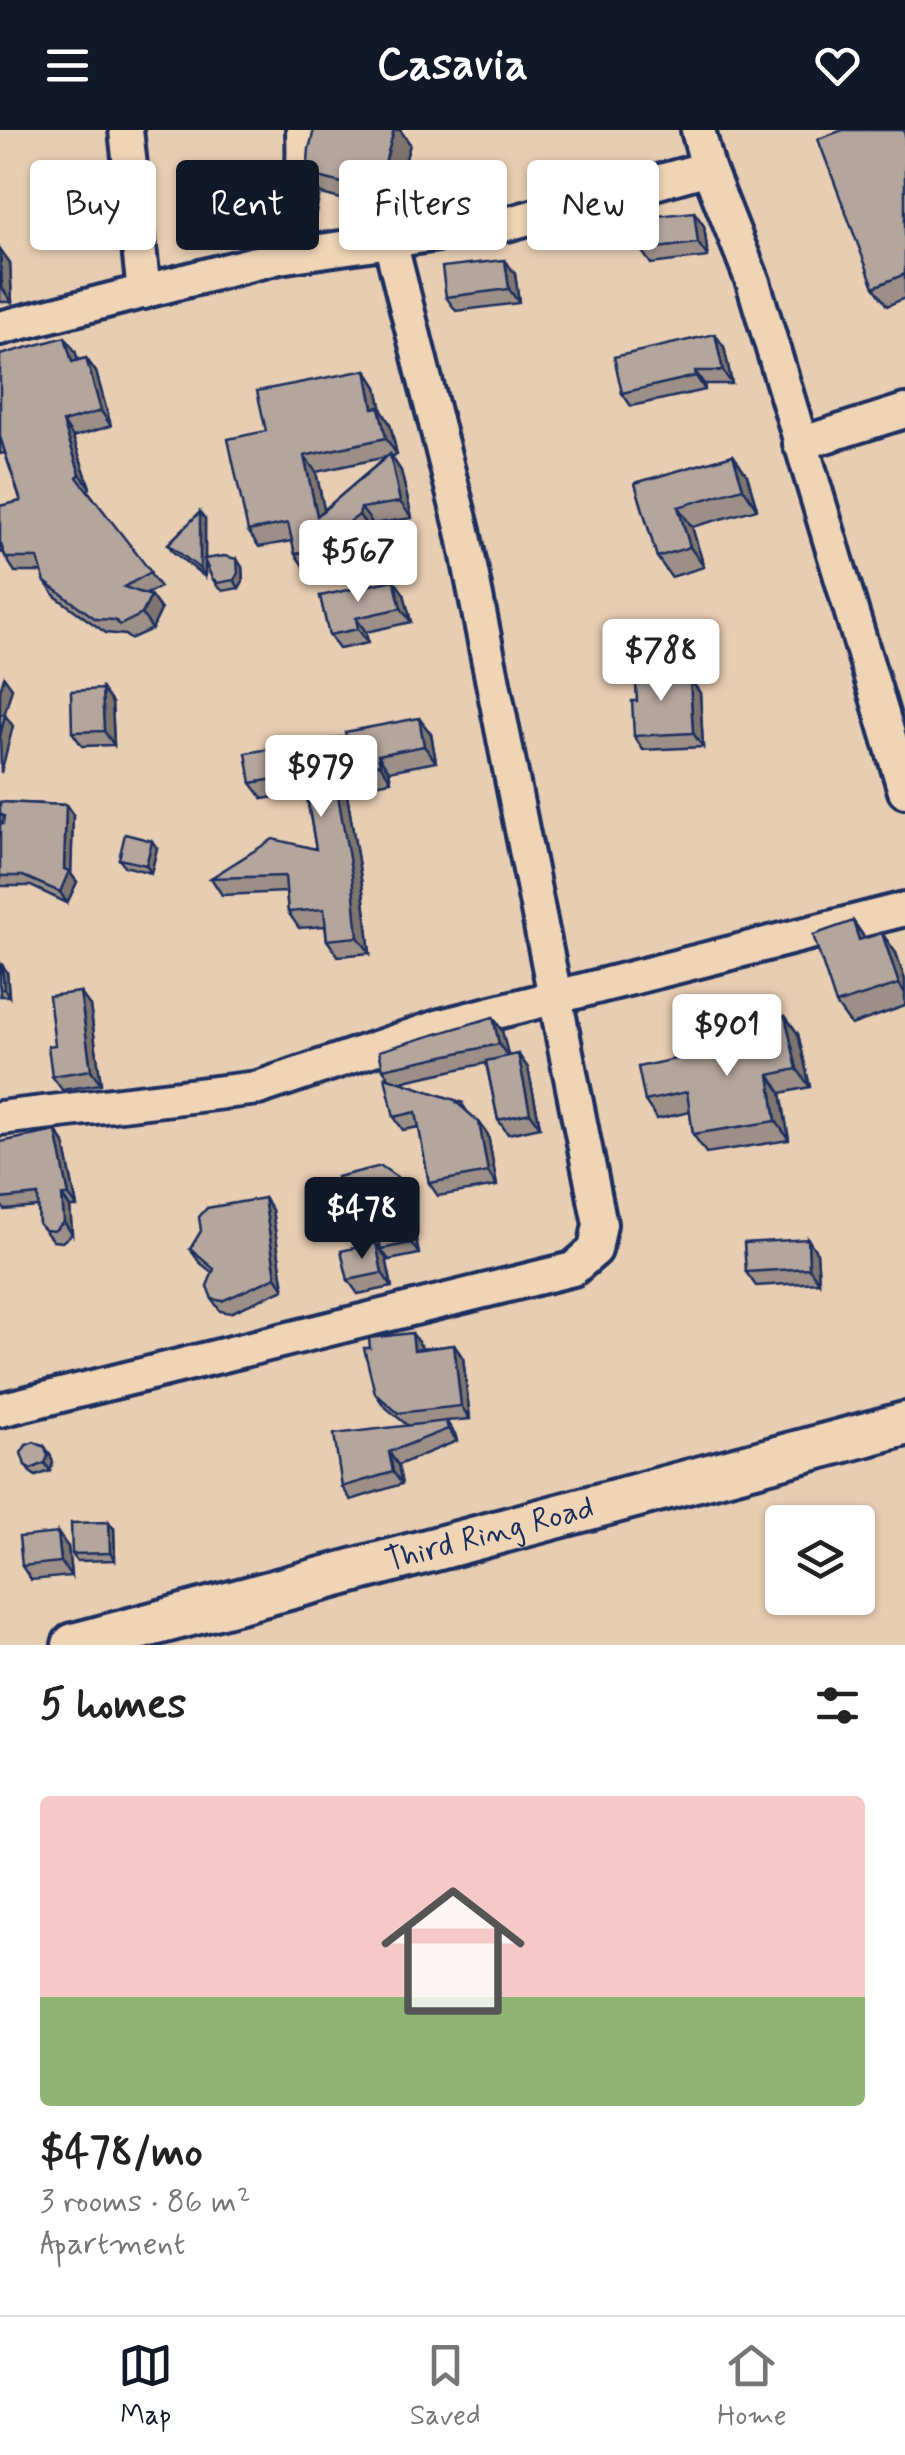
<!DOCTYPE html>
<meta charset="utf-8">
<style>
body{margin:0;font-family:Mynerve,sans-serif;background:#f6f6f6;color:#222;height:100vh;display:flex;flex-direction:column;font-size:38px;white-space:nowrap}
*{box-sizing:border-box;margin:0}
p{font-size:32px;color:#767676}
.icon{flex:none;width:55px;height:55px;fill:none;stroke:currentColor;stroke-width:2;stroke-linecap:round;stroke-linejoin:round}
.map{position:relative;height:1515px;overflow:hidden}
.sheet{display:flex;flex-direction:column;background:#fff;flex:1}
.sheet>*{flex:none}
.banner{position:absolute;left:30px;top:30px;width:845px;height:90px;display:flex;gap:20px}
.fabs{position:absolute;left:765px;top:1375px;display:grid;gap:20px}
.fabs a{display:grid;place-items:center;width:110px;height:110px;border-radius:10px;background:#fff;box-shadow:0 2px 8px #0004;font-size:50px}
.price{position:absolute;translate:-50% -85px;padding:0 22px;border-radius:10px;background:#fff;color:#222;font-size:32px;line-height:65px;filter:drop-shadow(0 2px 5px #0008)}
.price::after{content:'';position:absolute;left:50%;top:60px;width:30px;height:22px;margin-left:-15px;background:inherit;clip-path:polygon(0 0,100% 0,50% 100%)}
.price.current{background:#111827;color:#fff}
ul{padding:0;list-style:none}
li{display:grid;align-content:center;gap:20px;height:530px;padding:0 40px}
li+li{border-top:2px solid #e0e0e0}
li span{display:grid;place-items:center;height:310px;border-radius:10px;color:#555}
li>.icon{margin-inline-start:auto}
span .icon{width:180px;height:180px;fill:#fffc;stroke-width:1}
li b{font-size:42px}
h2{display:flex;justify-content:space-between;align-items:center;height:120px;padding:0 40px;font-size:42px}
.chip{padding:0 35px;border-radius:10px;background:#fff;box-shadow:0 2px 8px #0004;font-size:35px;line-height:90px}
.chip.current{background:#111827;color:#fff}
header{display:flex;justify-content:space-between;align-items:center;height:130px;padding:0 40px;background:#111827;color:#fff;font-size:45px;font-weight:700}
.menu{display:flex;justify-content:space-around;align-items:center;height:140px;border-top:2px solid #e0e0e0;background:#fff;font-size:28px;color:#767676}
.menu a{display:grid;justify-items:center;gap:5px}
.menu .current{color:#111827}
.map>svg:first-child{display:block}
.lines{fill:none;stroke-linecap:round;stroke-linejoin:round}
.minor-casing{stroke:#1b2f5e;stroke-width:40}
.tertiary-casing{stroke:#1b2f5e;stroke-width:50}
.minor{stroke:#efd4b6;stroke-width:32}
.tertiary{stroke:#efd4b6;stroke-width:42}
.wall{fill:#9b8f87;stroke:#1b2f5e;stroke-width:2.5;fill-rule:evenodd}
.shaded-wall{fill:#7e746e;stroke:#1b2f5e;stroke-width:2.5}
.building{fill:#b4a69d;stroke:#1b2f5e;stroke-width:2.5}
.labels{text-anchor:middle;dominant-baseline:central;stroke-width:8;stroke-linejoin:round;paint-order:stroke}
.street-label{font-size:32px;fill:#1b2f5e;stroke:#efd4b6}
</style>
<header><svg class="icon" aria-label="menu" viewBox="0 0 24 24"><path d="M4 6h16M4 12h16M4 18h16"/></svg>Casavia<svg class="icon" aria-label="heart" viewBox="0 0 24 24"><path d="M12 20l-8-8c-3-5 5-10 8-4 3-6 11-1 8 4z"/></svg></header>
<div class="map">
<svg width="905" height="1515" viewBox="0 0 905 1515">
<rect width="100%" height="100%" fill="#e7cdb2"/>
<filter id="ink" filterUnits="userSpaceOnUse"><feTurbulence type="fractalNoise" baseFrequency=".01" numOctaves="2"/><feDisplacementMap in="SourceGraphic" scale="20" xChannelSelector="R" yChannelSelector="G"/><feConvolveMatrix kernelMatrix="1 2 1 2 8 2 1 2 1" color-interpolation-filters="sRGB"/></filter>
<g filter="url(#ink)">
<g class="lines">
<defs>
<g id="minor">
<polyline points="126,0 144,162"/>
<polyline points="698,0 708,38 753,152 905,661"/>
<path d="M279 127C302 83 305 50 303 0"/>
<polyline points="0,198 279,127 507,94 708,38"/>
<polyline points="800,314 905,281"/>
<polyline points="0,988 258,958 441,896 905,779"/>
<polyline points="0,1280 573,1139 595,1120 600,1094 463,401 390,111"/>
</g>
<g id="tertiary">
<path id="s1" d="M74 1515 905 1294"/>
</g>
</defs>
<use href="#minor" class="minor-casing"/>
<use href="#tertiary" class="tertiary-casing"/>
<use href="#minor" class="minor"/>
<use href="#tertiary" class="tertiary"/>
</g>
<g class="wall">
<polygon points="314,0 400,0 410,14 391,82 321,64 307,44"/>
<polygon points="905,0 905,168 887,176 874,157"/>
<polygon points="694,82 704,96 708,127 651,134 641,120"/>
<polygon points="0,119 10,133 12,172 0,172"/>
<polygon points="515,144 519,173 456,181 446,167"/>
<polygon points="724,217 732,254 704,254 705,260 631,276 622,263"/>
<polygon points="75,221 78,230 86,228 96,242 111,296 73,307 90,358 88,361 160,457 146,464 151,466 161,480 152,499 130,509 125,505 106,503 55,466 45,452 42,442 15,442 6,428 3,422 0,423 0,376 21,371 5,323 0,324 0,225"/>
<path d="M366 240 377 257 382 281 390 294 397 325 391 326 401 341 412 388 373 394 371 401 350 416 353 430 306 440 295 424 292 411 259 417 248 401 266 301ZM386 327 324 380 316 342Z"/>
<polygon points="733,325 747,345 757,379 692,397 704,437 671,447 657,427 635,353"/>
<polygon points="205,389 205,429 242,437 243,451 239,458 223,461 217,456 212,448 205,432 205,447 173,422 168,414"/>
<polygon points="404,464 411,492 366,502 368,513 339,519 329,505 320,466"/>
<polygon points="668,536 677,550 690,549 700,563 703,617 643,620 634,606 637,571"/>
<polygon points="102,559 112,573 114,615 82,616 72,602"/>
<polygon points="431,604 436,632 389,641 391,651 346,659 363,761 370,823 338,826 327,810 325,796 299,798 288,782 286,762 222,765 211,748 316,719 306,662 263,669 251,653"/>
<polygon points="0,672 66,675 73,685 71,744 77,752 67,773 31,756 0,756 0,694 3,694 4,693 0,691"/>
<polygon points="157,718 151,743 124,736 119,729"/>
<polygon points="853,791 865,808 896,823 905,850 905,876 851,895 836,874"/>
<polygon points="0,835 2,835 7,842 9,866 0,866"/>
<polygon points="90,876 101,954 62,960 52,946 55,915"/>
<polygon points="785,886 798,904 810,957 781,963 789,1010 706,1023 693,1004 690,982 657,989 645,971 755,912"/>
<polygon points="493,887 502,901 508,926 518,924 528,938 540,997 508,1004 498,990 486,933 400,952 461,972 468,983 479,992 488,1005 497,1056 438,1066 429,1053 419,997 403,1000 394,987 389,948 383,939"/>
<polygon points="56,1001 64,1013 77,1077 70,1077 72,1104 62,1112 53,1111 39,1094 38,1077 5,1080 0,1074 0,1012"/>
<polygon points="405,1058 419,1124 389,1130 381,1119 373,1082 351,1086 343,1075"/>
<polygon points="264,1068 272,1080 284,1159 230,1183 220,1181 212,1169 213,1143 199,1132 190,1119"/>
<polygon points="817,1123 819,1152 756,1156 746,1142"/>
<polygon points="386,1128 392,1157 358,1164 348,1150"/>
<polygon points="454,1215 463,1228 470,1289 446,1291 455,1304 457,1311 398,1335 402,1354 351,1370 342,1357 407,1295 384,1276 375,1263 421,1216 421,1219"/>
<polygon points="50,1324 53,1333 50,1341 36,1346 30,1342 25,1335"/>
<polygon points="114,1399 115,1430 77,1431 72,1424"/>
<polygon points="68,1417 71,1446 31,1450 22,1436"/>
</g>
<g class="shaded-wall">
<polygon points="394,0 400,0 410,14 391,82 377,62"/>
<polygon points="694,82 704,96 708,127 698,113"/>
<polygon points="0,119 10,133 12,172 2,158"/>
<polygon points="505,130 515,144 519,173 509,159"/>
<polygon points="715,204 724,217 732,254 723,241"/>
<polygon points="65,207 75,221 82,246 72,232"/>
<polygon points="86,228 96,242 111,296 101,281"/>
<polygon points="366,240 377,257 382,281 390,294 397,325 386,308 373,278"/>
<polygon points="695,241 704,254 705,260 696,246"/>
<polygon points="63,292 73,307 90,358 80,344"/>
<polygon points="390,324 401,341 412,388 400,372"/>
<polygon points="733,325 747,345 757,379 743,358"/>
<polygon points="304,326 316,342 329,402 317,386"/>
<polygon points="678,377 692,397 704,437 690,417"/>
<polygon points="361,378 373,394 371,401 359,385"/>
<polygon points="200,382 205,389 205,447 200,439"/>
<polygon points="339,400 350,416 353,430 342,414"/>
<polygon points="237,429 242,437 243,451 239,458 234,450"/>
<polygon points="394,450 404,464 411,492 401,478"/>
<polygon points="151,466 161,480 152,499 142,484"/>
<polygon points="356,488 366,502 368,513 358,499"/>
<polygon points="668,536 678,550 668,550"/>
<polygon points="4,547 12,558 2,593 0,591 0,560"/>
<polygon points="690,549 700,563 703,617 693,603"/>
<polygon points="102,559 112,573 114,615 104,601"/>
<polygon points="5,585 13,596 1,643 0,606"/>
<polygon points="419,588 431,604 436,632 424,616"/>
<polygon points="378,625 389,641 391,651 380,634"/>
<polygon points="334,643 346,659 363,761 370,823 358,807"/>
<polygon points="66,675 73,685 71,744 77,752 67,773 60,762 64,739"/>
<polygon points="152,711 157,718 151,743 146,735"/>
<polygon points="853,791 867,812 859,810"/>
<polygon points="882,803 896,823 905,850 905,863 899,854"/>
<polygon points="2,835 7,842 9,866 4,859"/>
<polygon points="80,862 90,876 101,954 91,940"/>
<polygon points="785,886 798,904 810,957 797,939"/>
<polygon points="493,887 502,901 509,928 499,914"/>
<polygon points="518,924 528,938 540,997 530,983"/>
<polygon points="769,945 781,963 789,1010 776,991"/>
<polygon points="479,992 488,1005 497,1056 488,1042"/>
<polygon points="56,1001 64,1013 77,1077 69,1066"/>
<polygon points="397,1047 405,1058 419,1124 411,1113"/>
<polygon points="62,1066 70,1077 72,1104 64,1092"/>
<polygon points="264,1068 272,1080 284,1159 276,1147"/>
<polygon points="808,1109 817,1123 819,1152 809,1138"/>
<polygon points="376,1113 386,1128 392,1157 382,1143"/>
<polygon points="412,1203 421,1216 423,1232 414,1220"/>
<polygon points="454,1215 463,1228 470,1289 461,1276"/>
<polygon points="446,1291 455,1304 457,1311 448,1299"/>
<polygon points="45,1317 50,1324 53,1333 50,1341 45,1333"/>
<polygon points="389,1322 398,1335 402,1354 393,1342"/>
<polygon points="109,1392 114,1399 115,1430 110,1423"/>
<polygon points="58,1403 68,1417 71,1446 61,1432"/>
</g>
<g class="building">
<polygon points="314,0 394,0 377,62 307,44 309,19"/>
<polygon points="843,0 903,0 905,4 905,144 874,157 818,9"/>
<polygon points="694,82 698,113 641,120 638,88"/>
<polygon points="0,120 2,158 0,158"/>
<polygon points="505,130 509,159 446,167 442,137"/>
<polygon points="715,204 723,241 695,241 696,246 622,263 614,227"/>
<polygon points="65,207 72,232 86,228 101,281 63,292 80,344 77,347 151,442 124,457 151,466 142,484 120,495 115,490 96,489 45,452 38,428 6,428 0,412 0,376 21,371 0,307 0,225"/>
<polygon points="366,240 373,278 379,277 386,308 304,326 317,386 390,324 400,372 361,378 359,385 339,400 342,414 295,424 288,393 248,401 228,309 266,301 257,261"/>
<polygon points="733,325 743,358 678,377 690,417 657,427 635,353"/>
<polygon points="200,382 200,439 168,414"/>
<polygon points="224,426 237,429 238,443 234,450 218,453 212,448 204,429"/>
<polygon points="394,450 401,478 356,488 358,499 329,505 320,466"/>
<polygon points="668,536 668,550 690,549 693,603 634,606 632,571 637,571 635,538"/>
<polygon points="102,559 104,601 72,602 71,561"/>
<polygon points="0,584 5,585 0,606"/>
<polygon points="419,588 424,616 378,625 380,634 334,643 352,745 358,807 327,810 324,779 288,782 285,746 211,748 273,709 316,719 303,644 251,653 246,623 346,606 345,602"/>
<polygon points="0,672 66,675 64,739 69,741 60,762 23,746 0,746 0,694 3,694 4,686 0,684"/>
<polygon points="125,704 152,711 146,735 119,729"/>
<polygon points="853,791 859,810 882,803 899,854 836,874 813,805"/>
<polygon points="0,835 2,835 4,859 0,859"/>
<polygon points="80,862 91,940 52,946 48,916 55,915 49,866"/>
<polygon points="785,886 797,939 769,945 776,991 693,1004 687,962 645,971 638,937 755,912 751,893"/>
<polygon points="493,887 499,914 383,939 379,921"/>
<polygon points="518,924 530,983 498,990 486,931"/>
<polygon points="385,947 461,972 457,973 479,992 488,1042 429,1053 416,982 394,987"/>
<polygon points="56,1001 69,1066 62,1066 64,1092 54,1101 45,1100 39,1094 38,1065 0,1069 0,1012"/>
<polygon points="381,1036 397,1047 411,1113 381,1119 371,1069 343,1075 337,1047"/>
<polygon points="264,1068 276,1147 222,1171 212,1169 207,1156 214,1139 190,1119 201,1101 199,1087 207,1078"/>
<polygon points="808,1109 809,1138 746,1142 744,1113"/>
<polygon points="376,1113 382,1143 348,1150 341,1121"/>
<polygon points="412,1203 414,1220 454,1215 461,1276 398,1283 375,1263 364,1218 370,1218 369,1208"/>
<polygon points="446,1291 448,1299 389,1322 393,1342 342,1357 334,1304"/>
<polygon points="34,1312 45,1317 48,1326 45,1333 31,1339 25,1335 21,1323 26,1315"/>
<polygon points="109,1392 110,1423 72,1424 71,1393"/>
<polygon points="58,1403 61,1432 22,1436 19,1407"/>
</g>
</g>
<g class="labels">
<g class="street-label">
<text stroke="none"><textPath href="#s1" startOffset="430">Third Ring Road</textPath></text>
</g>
</g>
</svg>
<div class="fabs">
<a><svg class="icon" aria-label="layers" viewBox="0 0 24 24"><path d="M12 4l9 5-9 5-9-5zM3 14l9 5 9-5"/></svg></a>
</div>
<b class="price" style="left:358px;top:475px">$567</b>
<b class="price" style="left:661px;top:574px">$788</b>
<b class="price" style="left:321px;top:690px">$979</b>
<b class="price" style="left:727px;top:949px">$901</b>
<b class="price current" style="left:362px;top:1132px">$478</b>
<div class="banner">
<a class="chip">Buy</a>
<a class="chip current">Rent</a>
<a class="chip">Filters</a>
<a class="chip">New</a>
</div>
</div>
<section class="sheet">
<h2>5 homes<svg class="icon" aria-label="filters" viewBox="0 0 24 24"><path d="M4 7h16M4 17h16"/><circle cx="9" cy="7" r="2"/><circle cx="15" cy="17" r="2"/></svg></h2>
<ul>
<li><span style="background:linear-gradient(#f6c9c9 65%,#8fb573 0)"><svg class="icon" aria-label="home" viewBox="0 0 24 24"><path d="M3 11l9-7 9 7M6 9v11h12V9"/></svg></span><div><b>$478/mo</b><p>3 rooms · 86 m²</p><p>Apartment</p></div></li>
</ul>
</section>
<nav class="menu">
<a class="current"><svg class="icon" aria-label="map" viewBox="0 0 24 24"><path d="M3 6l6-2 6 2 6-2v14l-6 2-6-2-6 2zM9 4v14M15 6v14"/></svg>Map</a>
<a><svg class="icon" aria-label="saved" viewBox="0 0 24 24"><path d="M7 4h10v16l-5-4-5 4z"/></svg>Saved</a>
<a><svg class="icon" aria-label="home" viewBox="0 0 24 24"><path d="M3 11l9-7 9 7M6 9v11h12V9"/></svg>Home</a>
</nav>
